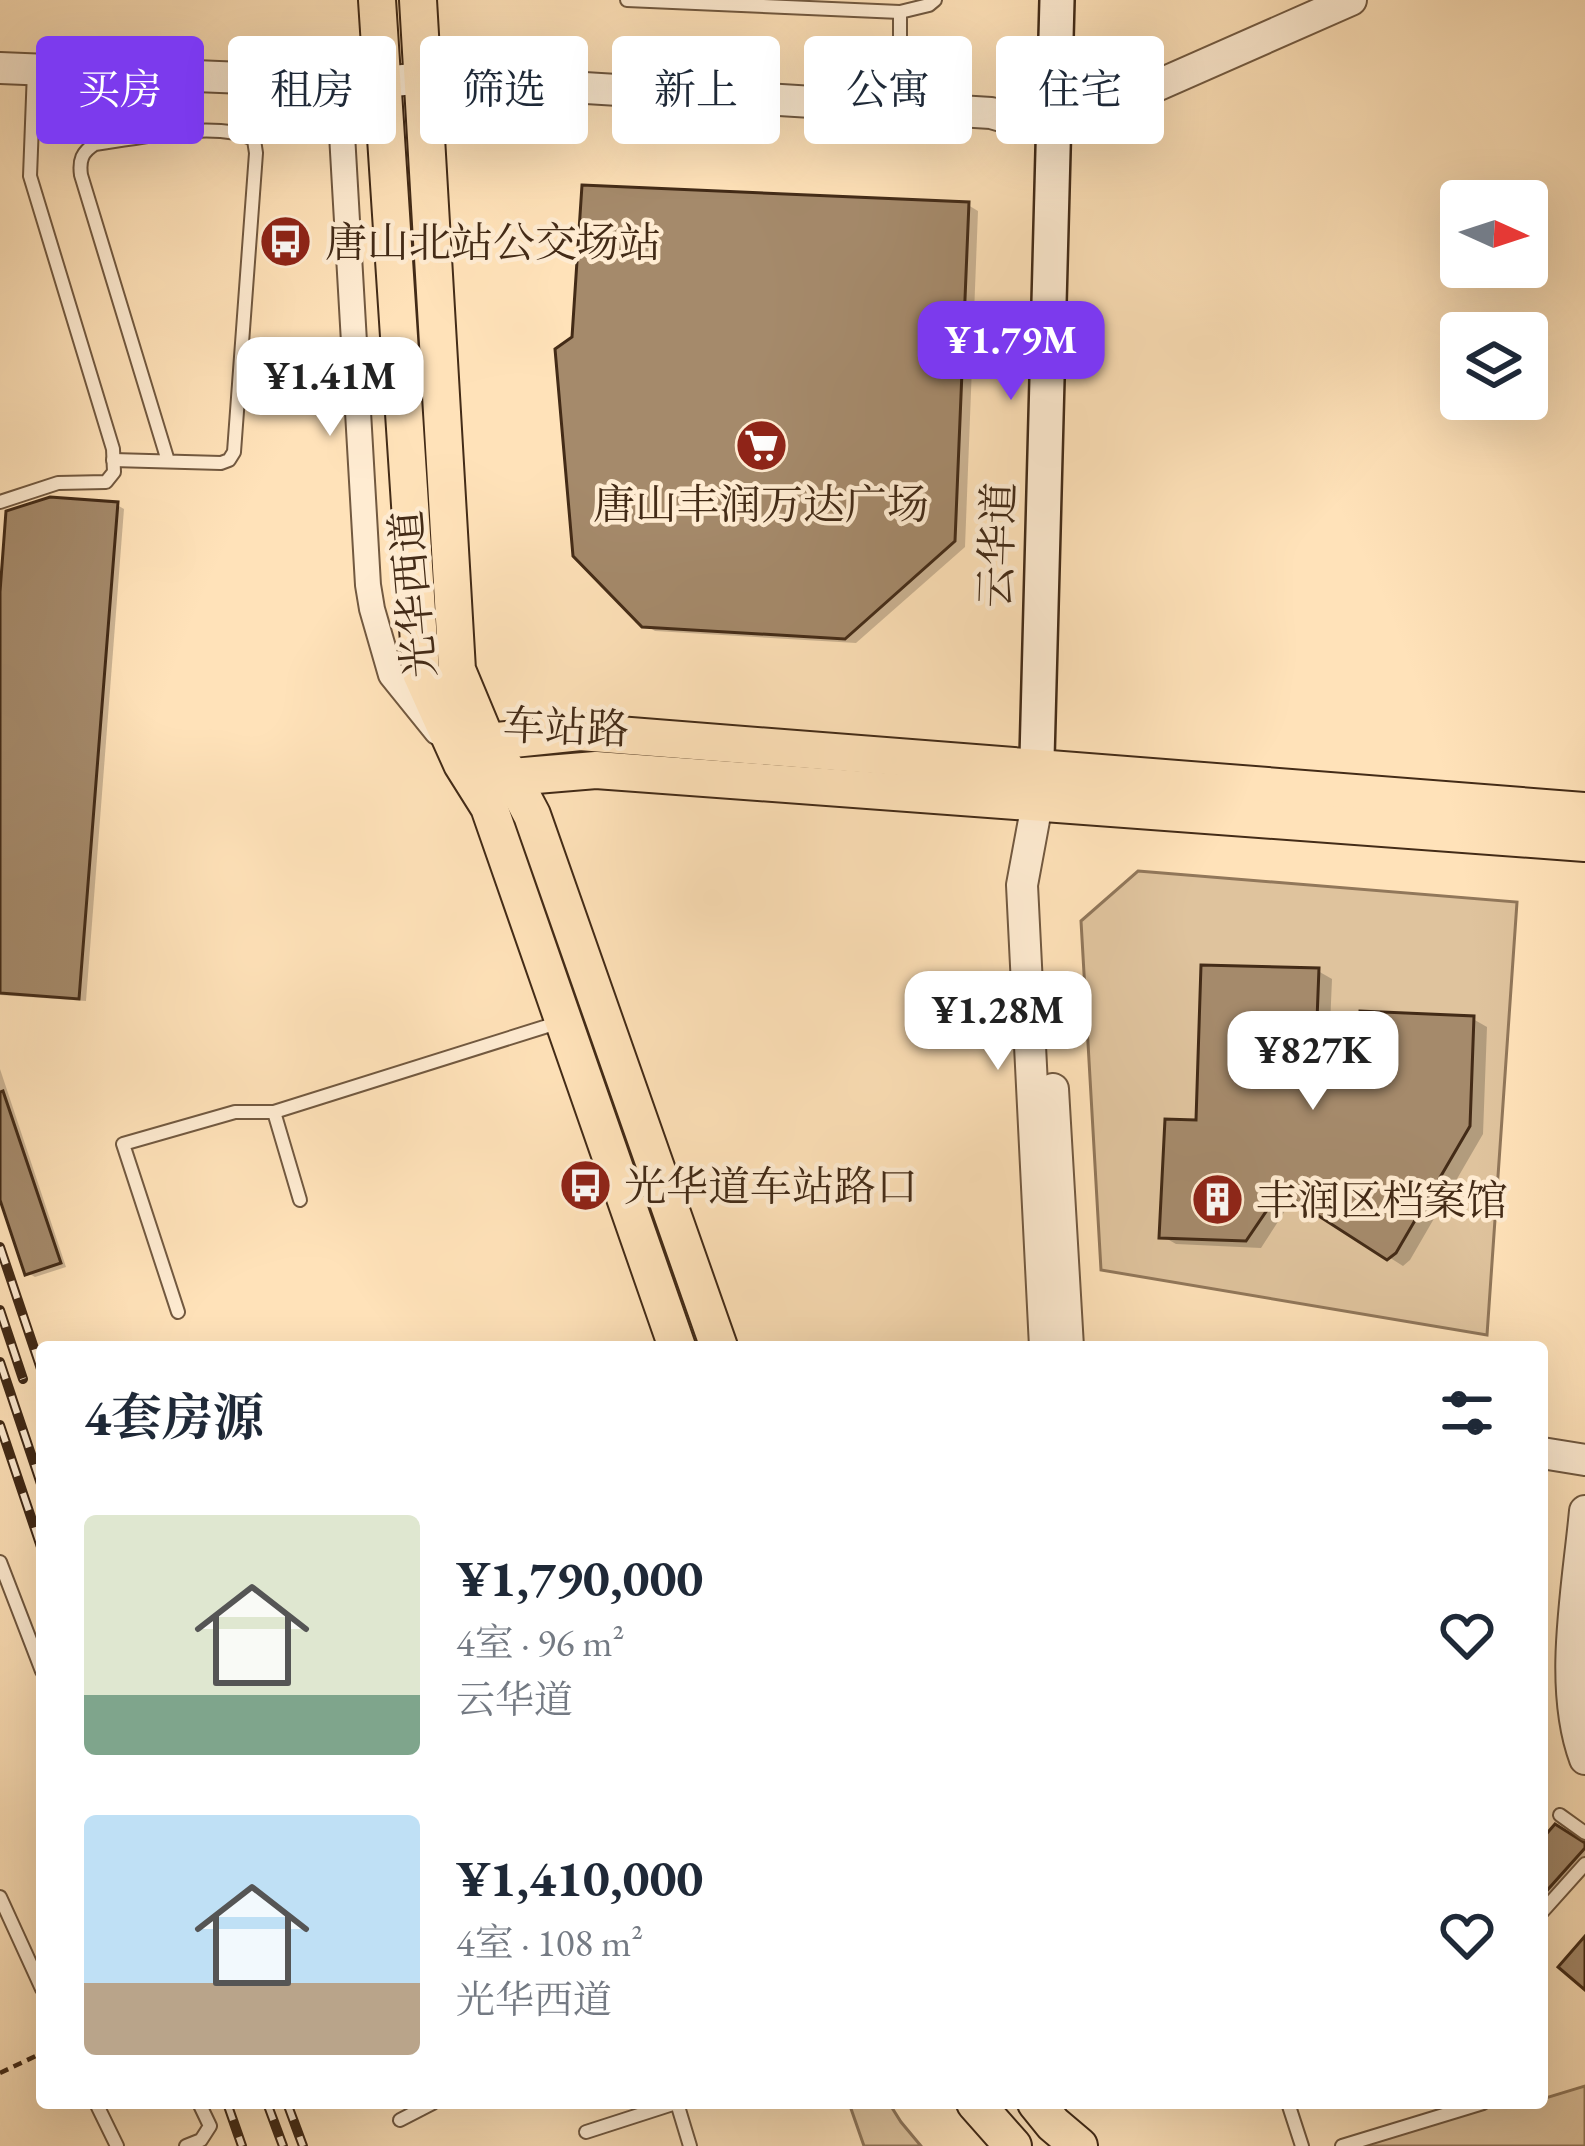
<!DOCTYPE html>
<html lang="zh">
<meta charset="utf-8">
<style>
body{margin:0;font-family:"EB Garamond","Noto Serif SC",serif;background:#f2f2f3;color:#1f2937;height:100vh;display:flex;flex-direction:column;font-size:45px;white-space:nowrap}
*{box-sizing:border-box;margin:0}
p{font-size:39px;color:#747a83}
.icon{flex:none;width:66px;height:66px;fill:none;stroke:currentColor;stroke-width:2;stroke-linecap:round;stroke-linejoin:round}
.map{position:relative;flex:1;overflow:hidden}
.sheet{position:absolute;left:36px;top:1341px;width:1512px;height:768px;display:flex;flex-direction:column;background:#fff;border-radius:12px;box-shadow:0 12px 48px #0002}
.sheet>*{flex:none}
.banner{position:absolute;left:36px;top:36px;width:1515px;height:108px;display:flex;gap:24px}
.needle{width:78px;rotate:93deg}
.tools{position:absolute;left:1440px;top:180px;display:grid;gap:24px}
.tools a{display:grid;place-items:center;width:108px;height:108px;border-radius:12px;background:#fff;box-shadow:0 12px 48px #0002;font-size:60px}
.price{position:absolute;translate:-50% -102px;padding:0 27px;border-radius:24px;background:#fff;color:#222;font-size:39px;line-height:78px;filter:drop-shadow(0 3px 6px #0008)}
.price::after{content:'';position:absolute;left:50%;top:72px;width:36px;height:27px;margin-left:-18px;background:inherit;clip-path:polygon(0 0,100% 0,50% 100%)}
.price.on{background:#7c3aed;color:#fff}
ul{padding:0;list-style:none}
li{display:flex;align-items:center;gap:36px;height:300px;padding:0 48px}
li span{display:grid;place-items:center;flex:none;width:336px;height:240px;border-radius:12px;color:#555}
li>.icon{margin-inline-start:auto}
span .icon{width:144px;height:144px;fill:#fffc;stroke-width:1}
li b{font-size:51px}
h2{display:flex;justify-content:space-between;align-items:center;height:144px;padding:0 48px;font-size:51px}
.pill{padding:0 42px;border-radius:12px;background:#fff;box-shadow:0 12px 48px #0002;font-size:42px;line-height:108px}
.pill.on{background:#7c3aed;color:#fff}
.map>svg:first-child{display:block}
.green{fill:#dfc39d;stroke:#91775a;stroke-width:3}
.shadow{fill:#0003}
.building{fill:#a58a6b;stroke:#432b17;stroke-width:3}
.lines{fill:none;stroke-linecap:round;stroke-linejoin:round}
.service-casing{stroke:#725940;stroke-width:16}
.minor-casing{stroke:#725940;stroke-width:28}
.tertiary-casing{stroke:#725940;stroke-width:34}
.secondary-casing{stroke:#432b17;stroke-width:38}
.primary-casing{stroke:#432b17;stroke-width:40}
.path{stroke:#432b17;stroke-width:4.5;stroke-dasharray:9 6;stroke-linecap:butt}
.service{stroke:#ffecd2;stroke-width:12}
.minor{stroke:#ffecd2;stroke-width:24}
.tertiary{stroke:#ffecd2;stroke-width:30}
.secondary{stroke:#ffecd2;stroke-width:33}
.primary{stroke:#ffe2b9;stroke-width:36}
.rail-casing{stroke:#432b17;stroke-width:10}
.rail{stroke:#ffecd2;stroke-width:6;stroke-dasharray:18;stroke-linecap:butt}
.labels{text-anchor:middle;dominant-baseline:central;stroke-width:9;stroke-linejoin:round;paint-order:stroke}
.poi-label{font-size:42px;fill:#432b17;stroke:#ffecd2;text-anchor:start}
.street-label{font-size:42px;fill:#432b17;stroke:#ffecd2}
</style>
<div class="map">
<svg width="1585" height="2146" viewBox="0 0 1585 2146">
<rect width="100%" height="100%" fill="#ffe2b9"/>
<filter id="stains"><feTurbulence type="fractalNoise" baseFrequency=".00167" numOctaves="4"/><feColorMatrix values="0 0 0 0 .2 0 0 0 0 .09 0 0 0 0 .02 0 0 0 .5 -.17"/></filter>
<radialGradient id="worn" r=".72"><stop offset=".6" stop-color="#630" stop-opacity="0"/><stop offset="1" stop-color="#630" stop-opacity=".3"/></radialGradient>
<g class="green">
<polygon points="1138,871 1517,902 1487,1335 1101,1270 1081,921"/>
<polygon points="1585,2086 1585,2146 1356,2146 1500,2103 1515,2103 1516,2106 1542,2103 1542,2099"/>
<polygon points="849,2103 889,2103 901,2122 921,2146 864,2146"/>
</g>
<g class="shadow">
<polygon points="968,205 978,211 965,547 856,643 655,631 644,624"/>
<polygon points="117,505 124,509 86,1001 0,995 0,624"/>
<polygon points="1318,971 1332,979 1329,1050 1361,1052 1473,1019 1487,1027 1483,1134 1410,1260 1403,1266 1294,1197 1261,1248 1176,1244 1162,1236 1199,1123"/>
<polygon points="0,1069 66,1267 35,1277 28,1273 0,1191"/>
<polygon points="1542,1843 1585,1846 1585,1865 1542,1914"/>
</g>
<g class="building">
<polygon points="582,185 969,202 955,541 845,639 642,627 573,556 555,349 572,337"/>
<polygon points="50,497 118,502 79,999 0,993 0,592 6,511"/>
<polygon points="1201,965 1319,968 1316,1046 1358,1049 1360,1011 1474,1016 1470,1126 1396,1253 1387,1260 1280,1191 1246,1241 1159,1238 1165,1119 1196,1120"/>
<polygon points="3,1091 61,1263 25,1275 0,1200 0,1092"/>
<polygon points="1555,1824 1585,1843 1585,1848 1542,1896 1542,1839"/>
<polygon points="1585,1936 1585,1990 1558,1967"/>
</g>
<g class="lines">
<defs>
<g id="service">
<polyline points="627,0 900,12"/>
<polyline points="900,106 900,12 929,5 935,0"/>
<path d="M113 460 221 463 229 460 234 452 256 153 254 140C218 119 136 139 95 144 82 152 79 160 81 175L168 461"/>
<polyline points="0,502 58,483 106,482 114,472 113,449 30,176 34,71"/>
<polyline points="274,1112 300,1200"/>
<polyline points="178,1312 123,1144 235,1112 274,1112 557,1023"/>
<polyline points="0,1562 42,1671"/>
<polyline points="1560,1815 1585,1833"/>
<polyline points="0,1897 42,1989"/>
<polyline points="1542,1912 1585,1864"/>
<polyline points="96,2103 117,2146"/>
<polyline points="677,2103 690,2146"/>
<polyline points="1288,2103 1302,2146"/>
<polyline points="400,2120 433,2103"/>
<polyline points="586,2132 676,2103"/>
<polyline points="186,2146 201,2140 210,2126 199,2103"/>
<polyline points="1342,2146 1483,2103"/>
</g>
<polyline id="minor" points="338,65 368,585 372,609 391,675 437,732"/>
<g id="tertiary">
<polyline points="0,68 339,82 384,82 423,78 991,113 1054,131 1351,0"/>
<polyline points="1037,804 1022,885 1045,1347"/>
<polyline points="1053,1089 1068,1347"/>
<polyline points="1542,1453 1585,1460"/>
<path d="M1585 1511C1578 1587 1558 1687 1585 1759"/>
</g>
<polyline id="secondary" points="1036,796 1057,0"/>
<g id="primary">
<polyline points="377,0 421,673 462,764 489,807 677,1347"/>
<polyline points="418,0 457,670 487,742 512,777 532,815 719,1347"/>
<polyline points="474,753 487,742 580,732 1585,811"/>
<polyline points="494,772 512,777 596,770 1585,843"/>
<polyline points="975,2103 1013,2146"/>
<polyline points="1036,2103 1053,2124 1079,2146"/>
</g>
</defs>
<use href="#service" class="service-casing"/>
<use href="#minor" class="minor-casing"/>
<use href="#tertiary" class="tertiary-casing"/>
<use href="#secondary" class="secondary-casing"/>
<use href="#primary" class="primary-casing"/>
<polyline class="path" points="0,2073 42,2053"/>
<use href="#service" class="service"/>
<use href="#minor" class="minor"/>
<use href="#tertiary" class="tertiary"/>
<use href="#secondary" class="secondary"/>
<use href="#primary" class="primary"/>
<defs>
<g id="rail">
<polyline points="0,1247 42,1372"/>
<polyline points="0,1310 23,1379"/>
<polyline points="0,1362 42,1487"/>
<polyline points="0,1425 42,1550"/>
<polyline points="227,2103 242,2146"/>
<polyline points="267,2103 283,2146"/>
<polyline points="287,2103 303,2146"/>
</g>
</defs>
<use href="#rail" class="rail-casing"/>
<use href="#rail" class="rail"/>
</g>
<defs>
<symbol id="bus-disc" viewBox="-11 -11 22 22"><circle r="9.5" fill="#8f2418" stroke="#ffecd2"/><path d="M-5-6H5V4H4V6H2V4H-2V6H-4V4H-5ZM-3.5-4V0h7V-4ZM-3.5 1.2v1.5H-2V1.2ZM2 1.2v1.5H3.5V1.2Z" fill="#fff"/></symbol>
<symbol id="supermarket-disc" viewBox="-11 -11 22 22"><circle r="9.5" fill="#8f2418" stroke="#ffecd2"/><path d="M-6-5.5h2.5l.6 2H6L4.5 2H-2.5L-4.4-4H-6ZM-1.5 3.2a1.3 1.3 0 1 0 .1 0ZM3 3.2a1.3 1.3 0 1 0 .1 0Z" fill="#fff"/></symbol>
<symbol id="building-disc" viewBox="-11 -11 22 22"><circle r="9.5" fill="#8f2418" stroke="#ffecd2"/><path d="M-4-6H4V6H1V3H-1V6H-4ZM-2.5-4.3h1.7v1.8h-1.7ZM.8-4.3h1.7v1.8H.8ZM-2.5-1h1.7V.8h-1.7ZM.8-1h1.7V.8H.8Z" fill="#fff"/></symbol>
</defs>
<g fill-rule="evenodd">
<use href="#bus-disc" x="256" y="212" width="59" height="59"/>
<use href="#supermarket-disc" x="732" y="416" width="59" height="59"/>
<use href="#bus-disc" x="556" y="1156" width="59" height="59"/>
<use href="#building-disc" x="1188" y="1170" width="59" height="59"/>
</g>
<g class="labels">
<g class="poi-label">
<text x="325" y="242">唐山北站公交场站</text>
<text x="761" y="504" text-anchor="middle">唐山丰润万达广场</text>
<text x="624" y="1186">光华道车站路口</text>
<text x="1256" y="1200">丰润区档案馆</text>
</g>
<g class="street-label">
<text transform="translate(997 545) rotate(-88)">云华道</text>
<text transform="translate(413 594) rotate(-95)">光华西道</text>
<text transform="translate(566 727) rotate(2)">车站路</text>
</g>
</g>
<rect width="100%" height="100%" filter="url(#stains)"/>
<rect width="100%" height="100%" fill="url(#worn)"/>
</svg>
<div class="tools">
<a><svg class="needle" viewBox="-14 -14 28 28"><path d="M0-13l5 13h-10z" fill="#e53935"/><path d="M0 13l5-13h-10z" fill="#747a83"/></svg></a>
<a><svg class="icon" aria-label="layers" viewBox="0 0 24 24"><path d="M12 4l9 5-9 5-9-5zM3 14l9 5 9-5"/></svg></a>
</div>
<b class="price on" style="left:1011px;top:403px">¥1.79M</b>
<b class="price" style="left:330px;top:439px">¥1.41M</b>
<b class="price" style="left:998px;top:1073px">¥1.28M</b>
<b class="price" style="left:1313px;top:1113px">¥827K</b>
<div class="banner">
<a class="pill on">买房</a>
<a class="pill">租房</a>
<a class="pill">筛选</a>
<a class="pill">新上</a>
<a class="pill">公寓</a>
<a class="pill">住宅</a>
</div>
<section class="sheet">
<h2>4套房源<svg class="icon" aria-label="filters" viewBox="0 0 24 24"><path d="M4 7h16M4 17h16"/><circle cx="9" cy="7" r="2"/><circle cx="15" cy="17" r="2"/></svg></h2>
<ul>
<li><span style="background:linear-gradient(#dfe7d0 75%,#7fa58c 0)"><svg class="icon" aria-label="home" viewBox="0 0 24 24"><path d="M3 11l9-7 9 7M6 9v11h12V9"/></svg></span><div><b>¥1,790,000</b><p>4室 · 96 m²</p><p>云华道</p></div><svg class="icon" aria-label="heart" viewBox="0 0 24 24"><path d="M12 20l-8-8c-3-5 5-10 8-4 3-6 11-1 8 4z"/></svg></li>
<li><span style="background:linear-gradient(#bfe0f5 70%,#b9a48a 0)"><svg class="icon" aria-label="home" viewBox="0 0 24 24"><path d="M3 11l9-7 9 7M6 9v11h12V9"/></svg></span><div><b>¥1,410,000</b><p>4室 · 108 m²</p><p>光华西道</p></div><svg class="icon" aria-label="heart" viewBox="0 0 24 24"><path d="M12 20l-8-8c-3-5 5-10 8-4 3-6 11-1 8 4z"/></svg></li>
</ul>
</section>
</div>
